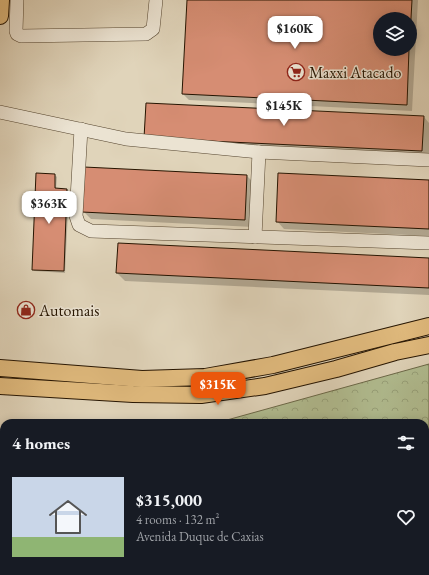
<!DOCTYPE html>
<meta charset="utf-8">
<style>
body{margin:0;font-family:"EB Garamond",serif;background:#20242c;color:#f1f3f6;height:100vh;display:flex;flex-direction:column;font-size:15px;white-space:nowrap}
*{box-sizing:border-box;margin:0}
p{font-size:13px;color:#9ea1a6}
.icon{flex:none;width:22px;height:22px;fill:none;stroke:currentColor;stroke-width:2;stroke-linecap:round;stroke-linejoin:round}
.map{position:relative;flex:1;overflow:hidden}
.panel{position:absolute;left:0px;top:419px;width:429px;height:156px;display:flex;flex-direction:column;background:#171b24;border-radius:12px 12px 0 0;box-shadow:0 2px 10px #0003}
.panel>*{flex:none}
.tools{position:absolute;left:373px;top:12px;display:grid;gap:8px}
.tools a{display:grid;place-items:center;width:44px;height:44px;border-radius:50%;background:#171b24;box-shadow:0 2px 10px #0003;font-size:20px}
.price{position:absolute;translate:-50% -34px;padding:0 9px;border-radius:8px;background:#fff;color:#222;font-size:13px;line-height:26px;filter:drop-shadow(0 1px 2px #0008)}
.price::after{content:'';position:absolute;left:50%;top:24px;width:12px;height:9px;margin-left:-6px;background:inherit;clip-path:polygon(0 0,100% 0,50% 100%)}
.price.selected{background:#ea580c;color:#fff}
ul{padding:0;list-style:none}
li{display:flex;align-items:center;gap:12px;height:100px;padding:0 12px}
li span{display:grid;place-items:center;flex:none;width:112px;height:80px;border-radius:0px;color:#555}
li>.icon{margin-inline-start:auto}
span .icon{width:48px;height:48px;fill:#fffc;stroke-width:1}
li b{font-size:17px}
h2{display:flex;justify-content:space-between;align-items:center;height:48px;padding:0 12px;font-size:17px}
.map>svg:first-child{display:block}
.forest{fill:url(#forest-crowns);stroke:#6b6848}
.shadow{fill:#0003;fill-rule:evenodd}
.building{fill:#d68d73;stroke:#251400}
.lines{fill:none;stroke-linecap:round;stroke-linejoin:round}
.minor-casing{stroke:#54442e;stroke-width:14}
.major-casing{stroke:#251400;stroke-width:18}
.minor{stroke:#ebe3d2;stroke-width:13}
.major{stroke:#e0ba7d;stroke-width:16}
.labels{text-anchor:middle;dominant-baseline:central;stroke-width:3;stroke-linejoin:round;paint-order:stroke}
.poi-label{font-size:16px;fill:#251400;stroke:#ebe3d2;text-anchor:start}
</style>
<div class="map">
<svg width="429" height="575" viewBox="0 0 429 575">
<defs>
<pattern id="forest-crowns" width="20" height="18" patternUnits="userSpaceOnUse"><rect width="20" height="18" fill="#b1bd91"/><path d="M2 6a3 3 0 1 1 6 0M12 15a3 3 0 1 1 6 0" fill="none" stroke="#98a27b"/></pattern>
</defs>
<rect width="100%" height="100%" fill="#e0d4ba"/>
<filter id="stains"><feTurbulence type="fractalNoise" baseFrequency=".005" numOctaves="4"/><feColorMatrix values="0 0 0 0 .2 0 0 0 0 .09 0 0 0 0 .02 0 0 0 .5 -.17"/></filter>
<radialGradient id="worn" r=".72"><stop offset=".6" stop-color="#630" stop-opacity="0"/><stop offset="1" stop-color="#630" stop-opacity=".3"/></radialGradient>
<g class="forest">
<polygon points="429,364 429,575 120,575 120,571 425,571 425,423 139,423 227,420"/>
<polygon points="49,571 116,571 116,575 63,575 57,572"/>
</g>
<g class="shadow">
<path d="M188 0H418L412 111 189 100 183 94ZM380 19H410V49H380Z"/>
<polygon points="424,117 429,123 429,159 153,145"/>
<polygon points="55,175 57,177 56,189 67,190 69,192 65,273 34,271 33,269"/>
<polygon points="247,176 255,184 253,227 91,219 83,211"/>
<polygon points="429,181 429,236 284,229 277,221"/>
<polygon points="119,244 429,259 429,295 125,281 117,273"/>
<polygon points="0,451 4,451 4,542 0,541"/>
<polygon points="0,566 4,566 4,571 15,571 16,575 0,575"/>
</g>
<g class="building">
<polygon points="187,0 412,0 410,37 410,19 380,19 380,49 409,49 407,105 182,94"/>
<polygon points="146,103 424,116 422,151 144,138"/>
<polygon points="84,167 247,175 245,220 82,212"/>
<polygon points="36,173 55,174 55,188 67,189 64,271 32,270"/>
<polygon points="278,173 429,180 429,229 276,222"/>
<polygon points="118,243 429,258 429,288 116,273"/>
<rect x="0" y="450" width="4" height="51"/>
<polygon points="0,507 4,507 4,537 0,536"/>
<polygon points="0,565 4,565 4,571 11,571 10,575 0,575"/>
</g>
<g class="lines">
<defs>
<g id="minor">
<polyline points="17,0 16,31 17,34 21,36 146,34 153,29 156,0"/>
<polyline points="0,112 126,139 259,152 429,160"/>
<polyline points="81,129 76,216 79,225 91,231 429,243"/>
<polyline points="255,237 259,152"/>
</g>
<g id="major">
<polyline points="0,16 1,0"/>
<polyline points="0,368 142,379 205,377 273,365 429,326"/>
<polyline points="0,386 133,394 201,395 265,386 336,369 395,352 429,345"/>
</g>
</defs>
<use href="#minor" class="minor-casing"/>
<use href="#major" class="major-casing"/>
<use href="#minor" class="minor"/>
<use href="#major" class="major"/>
</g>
<defs>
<symbol id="supermarket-ring" viewBox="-11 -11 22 22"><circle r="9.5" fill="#ebe3d2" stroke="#8f2418" stroke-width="1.5"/><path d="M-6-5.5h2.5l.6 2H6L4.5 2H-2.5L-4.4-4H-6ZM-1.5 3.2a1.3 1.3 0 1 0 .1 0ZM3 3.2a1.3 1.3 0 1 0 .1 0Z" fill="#8f2418"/></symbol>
<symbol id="shop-ring" viewBox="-11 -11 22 22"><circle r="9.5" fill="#ebe3d2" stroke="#8f2418" stroke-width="1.5"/><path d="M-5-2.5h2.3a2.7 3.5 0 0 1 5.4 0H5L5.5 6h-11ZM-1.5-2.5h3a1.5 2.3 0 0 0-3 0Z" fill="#8f2418"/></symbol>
</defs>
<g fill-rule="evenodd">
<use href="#supermarket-ring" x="286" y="62" width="20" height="20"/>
<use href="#shop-ring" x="16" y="300" width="20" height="20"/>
</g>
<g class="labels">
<g class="poi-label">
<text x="309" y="72">Maxxi Atacado</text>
<text x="39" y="310">Automais</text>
</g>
</g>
<rect width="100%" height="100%" filter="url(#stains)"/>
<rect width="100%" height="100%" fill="url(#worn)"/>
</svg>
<div class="tools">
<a><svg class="icon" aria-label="layers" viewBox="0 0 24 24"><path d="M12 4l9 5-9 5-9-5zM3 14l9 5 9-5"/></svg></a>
</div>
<b class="price" style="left:295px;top:50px">$160K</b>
<b class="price" style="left:284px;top:127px">$145K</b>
<b class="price" style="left:49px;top:225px">$363K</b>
<b class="price selected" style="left:218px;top:406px">$315K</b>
<section class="panel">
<h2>4 homes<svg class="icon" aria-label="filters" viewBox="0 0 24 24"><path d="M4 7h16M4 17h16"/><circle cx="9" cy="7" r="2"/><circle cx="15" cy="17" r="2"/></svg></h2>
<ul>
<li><span style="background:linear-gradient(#c9d6e8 75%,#8fb573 0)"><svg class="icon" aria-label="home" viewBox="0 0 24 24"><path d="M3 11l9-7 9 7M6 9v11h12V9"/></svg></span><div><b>$315,000</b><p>4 rooms · 132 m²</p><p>Avenida Duque de Caxias</p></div><svg class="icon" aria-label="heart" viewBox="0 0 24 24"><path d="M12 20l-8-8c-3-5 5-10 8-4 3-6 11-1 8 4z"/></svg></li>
</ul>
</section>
</div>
